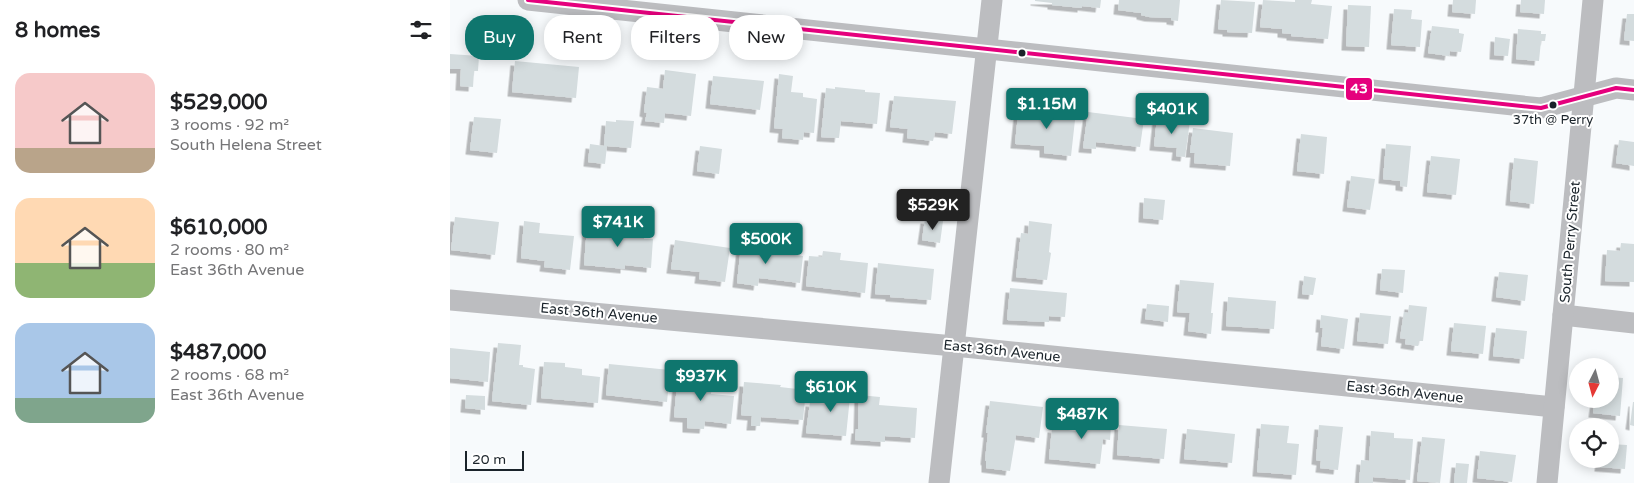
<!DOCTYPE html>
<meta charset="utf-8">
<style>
body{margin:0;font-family:"Varela Round",sans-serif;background:#f6f6f6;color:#202124;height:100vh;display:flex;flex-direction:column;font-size:19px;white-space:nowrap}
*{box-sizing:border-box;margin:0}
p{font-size:16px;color:#757577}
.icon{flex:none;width:28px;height:28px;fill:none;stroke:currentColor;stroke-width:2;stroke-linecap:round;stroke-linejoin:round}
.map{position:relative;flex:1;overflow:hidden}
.side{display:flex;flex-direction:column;background:#fff;width:450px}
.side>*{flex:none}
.guide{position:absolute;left:15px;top:15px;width:475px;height:45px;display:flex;gap:10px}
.needle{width:32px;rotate:186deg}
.fabs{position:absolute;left:1119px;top:358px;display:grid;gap:10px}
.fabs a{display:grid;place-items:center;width:50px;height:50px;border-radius:50%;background:#fff;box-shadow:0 2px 12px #0003;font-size:25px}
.scale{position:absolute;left:15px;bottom:12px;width:59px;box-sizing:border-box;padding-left:5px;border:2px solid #1a232a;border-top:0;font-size:14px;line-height:18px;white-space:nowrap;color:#1a232a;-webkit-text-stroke:4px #fff;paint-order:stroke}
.price{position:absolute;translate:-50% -42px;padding:0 11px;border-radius:5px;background:#0f766e;color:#fff;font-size:16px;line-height:32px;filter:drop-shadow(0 1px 2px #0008)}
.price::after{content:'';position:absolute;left:50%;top:30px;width:15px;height:11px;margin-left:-8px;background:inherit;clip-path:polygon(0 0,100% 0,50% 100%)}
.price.selected{background:#222;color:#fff}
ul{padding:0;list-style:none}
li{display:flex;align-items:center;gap:15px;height:125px;padding:0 15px}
li span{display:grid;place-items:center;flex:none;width:140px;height:100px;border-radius:15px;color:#555}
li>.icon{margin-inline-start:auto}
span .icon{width:60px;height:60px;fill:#fffc;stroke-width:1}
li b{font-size:21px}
h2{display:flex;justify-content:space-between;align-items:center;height:60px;padding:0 15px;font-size:21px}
.tag{padding:0 18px;border-radius:20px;background:#fff;box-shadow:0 2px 12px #0003;font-size:18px;line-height:45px}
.tag.selected{background:#0f766e;color:#fff}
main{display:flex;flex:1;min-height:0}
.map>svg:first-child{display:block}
.building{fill:#d4dcde;filter:url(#shadow)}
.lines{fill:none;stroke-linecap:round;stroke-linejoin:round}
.minor{stroke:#bcbdc0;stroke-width:21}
.bus-1-casing{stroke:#fff;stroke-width:8}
.bus-1{stroke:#e5007d;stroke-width:4}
.bus-dot{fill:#1a232a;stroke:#fff;stroke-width:2}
.labels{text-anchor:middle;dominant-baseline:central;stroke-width:4;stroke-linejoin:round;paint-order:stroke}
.bus-label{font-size:13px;fill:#1a232a;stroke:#fff}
.street-label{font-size:14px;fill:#1a232a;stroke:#fff}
.line-badge{stroke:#fff;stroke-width:2}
.badge-label{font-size:14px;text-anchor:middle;font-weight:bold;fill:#fff}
</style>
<main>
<section class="side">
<h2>8 homes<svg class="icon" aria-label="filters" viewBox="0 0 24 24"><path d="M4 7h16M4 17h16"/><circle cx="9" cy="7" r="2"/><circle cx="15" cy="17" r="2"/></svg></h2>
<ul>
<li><span style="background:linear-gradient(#f6c9c9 75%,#b9a48a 0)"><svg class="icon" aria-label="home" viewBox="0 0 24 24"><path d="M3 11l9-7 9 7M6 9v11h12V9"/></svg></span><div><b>$529,000</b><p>3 rooms · 92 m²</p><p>South Helena Street</p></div></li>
<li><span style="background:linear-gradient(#ffd9b3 65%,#8fb573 0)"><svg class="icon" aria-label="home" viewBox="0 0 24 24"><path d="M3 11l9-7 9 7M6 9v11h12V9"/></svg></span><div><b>$610,000</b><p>2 rooms · 80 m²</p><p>East 36th Avenue</p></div></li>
<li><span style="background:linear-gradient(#a9c7e8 75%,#7fa58c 0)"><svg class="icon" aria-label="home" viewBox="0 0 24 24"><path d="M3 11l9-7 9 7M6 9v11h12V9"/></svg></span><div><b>$487,000</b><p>2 rooms · 68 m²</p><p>East 36th Avenue</p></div></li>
</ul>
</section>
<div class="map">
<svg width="1184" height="483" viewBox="0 0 1184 483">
<defs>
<filter id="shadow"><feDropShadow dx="-4.5" dy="4.5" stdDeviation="0" flood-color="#0004"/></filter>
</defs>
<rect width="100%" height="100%" fill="#f7fafc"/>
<g class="building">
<polygon points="585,0 651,0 650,8 632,6 632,8 602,5 602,3 585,1"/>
<polygon points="669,0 730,0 728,21 721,20 721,18 699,17 691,15 691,13 668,10"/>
<polygon points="771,0 805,2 802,33 777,32 777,30 768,29"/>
<polygon points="813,0 845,2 845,0 862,0 861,4 882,6 878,39 841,36 841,34 832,33 832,29 810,27"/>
<polygon points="1003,0 1026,0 1025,14 1002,12"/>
<polygon points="1071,0 1095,0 1094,14 1070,12"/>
<polygon points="898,5 921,6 919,47 896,46"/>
<polygon points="944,9 962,10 961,19 972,20 970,47 941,45"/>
<polygon points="1177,14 1184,14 1184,41 1174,40"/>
<polygon points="982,26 1009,29 1009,33 1014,34 1011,52 1000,51 999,56 978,53"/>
<polygon points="1068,29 1091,31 1091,34 1096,34 1095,41 1091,41 1089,61 1066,59"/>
<polygon points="1045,37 1060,39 1058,56 1044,55"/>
<polygon points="0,54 29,56 28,71 24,71 23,87 10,86 11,69 0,69"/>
<polygon points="65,61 129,67 126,98 62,92"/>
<polygon points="215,70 246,74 241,116 215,113 214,123 195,121 197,113 194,112 197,87 213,89"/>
<polygon points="329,74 343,76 341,92 353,93 353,97 367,99 364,133 354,132 353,140 332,138 333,129 324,128"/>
<polygon points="263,76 314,81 310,110 260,104"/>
<polygon points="385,87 415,90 415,92 430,93 427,124 391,121 389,138 371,137 376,88 385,89"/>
<polygon points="444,96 506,101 502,134 485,132 483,141 457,138 458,129 440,127"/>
<polygon points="569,105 585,107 584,114 597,115 597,108 626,111 621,156 594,153 594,146 565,144"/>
<polygon points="638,112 694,119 690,147 646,142 646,149 633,148"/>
<polygon points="24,117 51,119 47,153 20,150"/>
<polygon points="707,118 740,121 735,157 726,156 727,148 704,146"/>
<polygon points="166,120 184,121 181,148 157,146 155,164 138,162 140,144 154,146 156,121 166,122"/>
<polygon points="743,128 783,133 780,166 744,163 745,153 740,153"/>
<polygon points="851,134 877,137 874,174 847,171"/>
<polygon points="1169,140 1184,142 1184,166 1166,163"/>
<polygon points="936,144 961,146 957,187 950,186 950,181 933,179"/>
<polygon points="250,146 272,149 269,174 247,171"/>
<polygon points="981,156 1010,159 1006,195 977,192"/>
<polygon points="1064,158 1088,161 1084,204 1060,201"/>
<polygon points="901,176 925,179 920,210 897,207"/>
<polygon points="694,198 715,200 713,220 693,218"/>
<polygon points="5,217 49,222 45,255 1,250"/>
<polygon points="172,219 184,220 183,233 195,234 194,239 203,239 201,268 175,265 175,269 134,265 137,227 153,228 153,232 171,233"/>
<polygon points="475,219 493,221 490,243 472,240"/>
<polygon points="74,221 90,223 89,233 124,236 120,270 94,267 95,261 71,258"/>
<polygon points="579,221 602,224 599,252 601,253 597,280 566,277 571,233 578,234"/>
<polygon points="292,237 312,239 310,251 353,256 350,283 309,278 308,286 287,283"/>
<polygon points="225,240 280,248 275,282 249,279 250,272 221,269"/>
<polygon points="1171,243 1184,244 1184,282 1155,281 1157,250 1170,251"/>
<polygon points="373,251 391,253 390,260 418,263 415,293 356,286 359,256 372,257"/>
<polygon points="428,263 484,269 481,300 440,297 440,295 425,294"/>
<polygon points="932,269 955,270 953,293 930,290"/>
<polygon points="1049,272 1078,275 1075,301 1046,297"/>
<polygon points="854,276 866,278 863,295 852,294"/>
<polygon points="730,280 764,283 761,313 763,313 761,334 738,331 740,313 727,312"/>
<polygon points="560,288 617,293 615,317 599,316 599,322 557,320"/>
<polygon points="778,297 826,301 824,329 776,326"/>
<polygon points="697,304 719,306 718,322 695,319"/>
<polygon points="959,305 977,307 973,341 969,341 968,346 955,344 956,339 950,338 954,312 958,313"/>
<polygon points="910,313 941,316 938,344 907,341"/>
<polygon points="871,315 898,319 894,349 871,346 873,328 870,328"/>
<polygon points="1004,323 1036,326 1033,354 1001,351"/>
<polygon points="1046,328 1077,331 1074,359 1043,356"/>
<polygon points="48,343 71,345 69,365 73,365 73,367 85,369 81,405 42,401"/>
<polygon points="0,348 40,352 38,382 0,378"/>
<polygon points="94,362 115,363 115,367 132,369 132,375 150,377 148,403 91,398"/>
<polygon points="159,364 220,370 217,402 156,395"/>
<polygon points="228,374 263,377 261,394 284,396 281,424 255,421 254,429 237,428 237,418 224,417"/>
<polygon points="1160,377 1173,378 1170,416 1143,413 1145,399 1160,399"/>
<polygon points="294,382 331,385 330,387 356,390 353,420 311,417 310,426 301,426 302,416 291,415"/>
<polygon points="380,384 401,387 396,436 356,433 360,402 378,404"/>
<polygon points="16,395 35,396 35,410 15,408"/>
<polygon points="409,395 430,397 429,405 467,408 465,438 435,436 435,442 405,440 406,429 408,429"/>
<polygon points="540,401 593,407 589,438 566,435 560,471 536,468 536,461 535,460 538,433 536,433"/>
<polygon points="1183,402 1184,402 1184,426 1180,425"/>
<polygon points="636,411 662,414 660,440 653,439 650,464 599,459 602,428 634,432"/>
<polygon points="811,424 839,426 837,443 849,444 846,475 807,472"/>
<polygon points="669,425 717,429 714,459 667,455"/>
<polygon points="869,425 893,427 888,470 870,468 871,461 866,460"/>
<polygon points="737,429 785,434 782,463 734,459"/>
<polygon points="921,431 944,433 944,438 963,439 960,480 923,477 923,483 909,483 911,460 919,461"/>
<polygon points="972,437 995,439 990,483 967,481"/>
<polygon points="1160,444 1177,445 1175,469 1149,467 1150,459 1160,459"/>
<polygon points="1030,451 1066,455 1062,482 1027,478"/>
<polygon points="1006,463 1019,464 1017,483 1004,483"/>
</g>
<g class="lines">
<g class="minor">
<polyline points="78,0 1091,108 1166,88 1184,90"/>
<polyline points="0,300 504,346 1104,407"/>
<polyline points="1113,315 1184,323"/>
<polyline points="489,483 542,0"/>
<polyline points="1097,483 1143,0"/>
</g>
<defs>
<polyline id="bus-1" points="78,0 1091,108 1166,88 1184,90"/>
</defs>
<use href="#bus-1" class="bus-1-casing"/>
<use href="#bus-1" class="bus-1"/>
</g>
<g class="bus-dot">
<circle cx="572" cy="53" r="4.5"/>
<circle cx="1103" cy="105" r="4.5"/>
</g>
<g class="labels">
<g class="bus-label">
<text x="1103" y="120">37th @ Perry</text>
</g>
<g class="street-label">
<text transform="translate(1120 242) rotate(-85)">South Perry Street</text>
<text transform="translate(149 313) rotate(5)">East 36th Avenue</text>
<text transform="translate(552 351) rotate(6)">East 36th Avenue</text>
<text transform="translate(955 392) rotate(6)">East 36th Avenue</text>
</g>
</g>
<rect class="line-badge" x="895" y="77" width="28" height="24" rx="5" fill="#e5007d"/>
<g class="badge-label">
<text x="909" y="93">43</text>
</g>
</svg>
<div class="fabs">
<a><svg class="needle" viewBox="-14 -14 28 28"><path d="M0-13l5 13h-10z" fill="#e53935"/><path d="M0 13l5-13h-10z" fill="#757577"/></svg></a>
<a><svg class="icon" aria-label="locate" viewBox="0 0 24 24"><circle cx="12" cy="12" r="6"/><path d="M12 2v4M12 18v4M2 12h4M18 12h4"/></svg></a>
</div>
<div class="scale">20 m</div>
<b class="price" style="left:597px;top:130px">$1.15M</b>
<b class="price" style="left:722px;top:135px">$401K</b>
<b class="price selected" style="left:483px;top:231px">$529K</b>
<b class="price" style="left:168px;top:248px">$741K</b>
<b class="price" style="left:316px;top:265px">$500K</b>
<b class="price" style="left:251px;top:402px">$937K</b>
<b class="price" style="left:381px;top:413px">$610K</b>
<b class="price" style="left:632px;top:440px">$487K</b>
<div class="guide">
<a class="tag selected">Buy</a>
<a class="tag">Rent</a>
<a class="tag">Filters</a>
<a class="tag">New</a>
</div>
</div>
</main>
